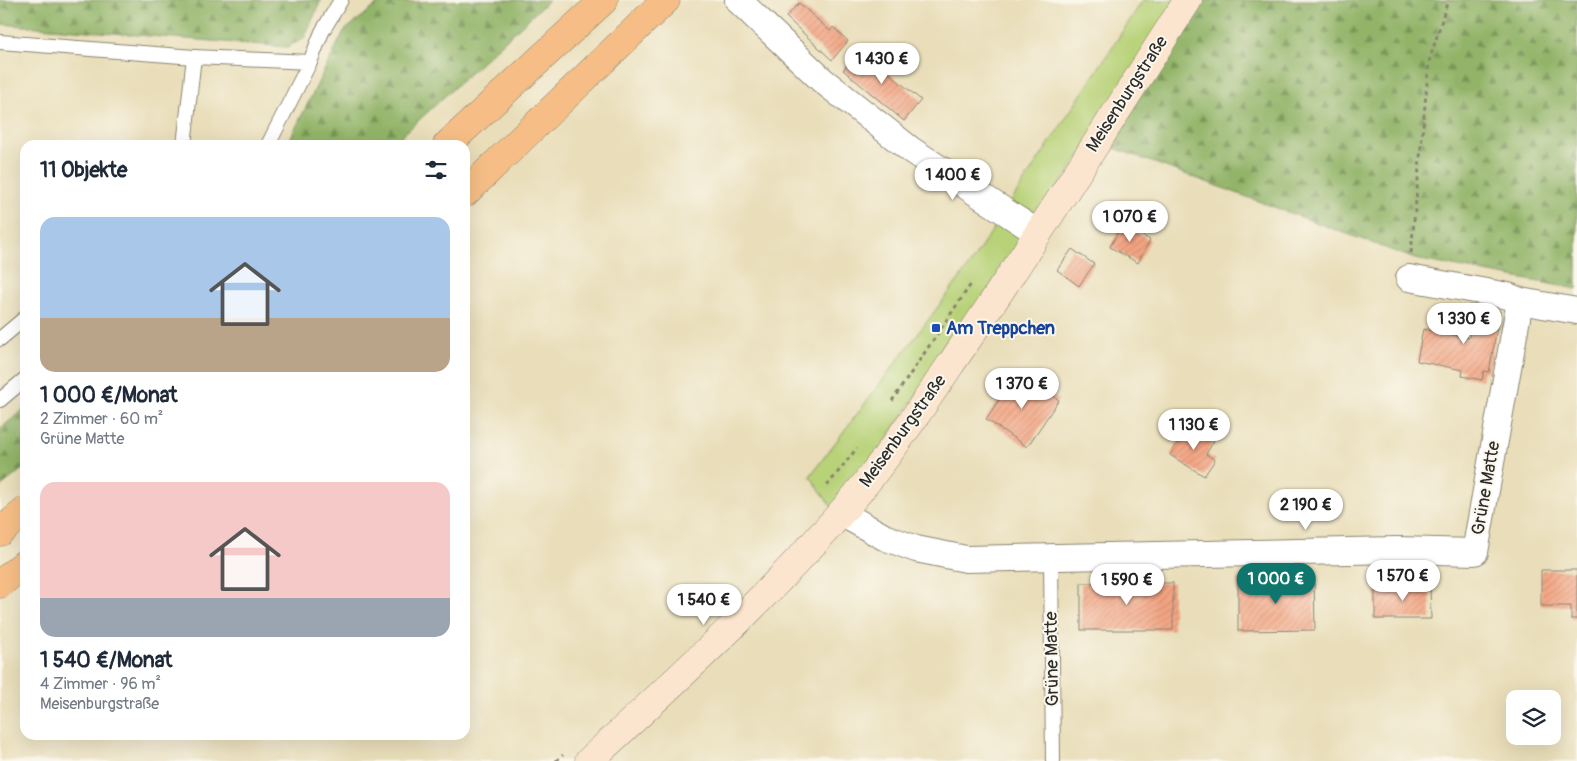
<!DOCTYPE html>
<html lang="de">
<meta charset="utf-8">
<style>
body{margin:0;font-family:Pangolin,sans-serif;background:#f6f6f7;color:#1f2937;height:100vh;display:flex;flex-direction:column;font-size:19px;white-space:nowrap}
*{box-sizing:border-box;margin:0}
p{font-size:16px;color:#747a83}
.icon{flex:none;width:28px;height:28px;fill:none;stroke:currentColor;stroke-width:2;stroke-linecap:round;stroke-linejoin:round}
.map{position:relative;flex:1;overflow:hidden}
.side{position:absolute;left:20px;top:140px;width:450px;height:600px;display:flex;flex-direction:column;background:#fff;border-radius:15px;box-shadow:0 5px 20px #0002}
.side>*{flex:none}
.tools{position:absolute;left:1506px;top:690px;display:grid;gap:10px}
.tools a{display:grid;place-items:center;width:55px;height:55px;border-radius:10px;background:#fff;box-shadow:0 5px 20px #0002;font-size:25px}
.price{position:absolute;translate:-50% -42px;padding:0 11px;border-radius:18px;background:#fff;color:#222;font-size:16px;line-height:32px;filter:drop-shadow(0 1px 2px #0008)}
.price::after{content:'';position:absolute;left:50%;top:30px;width:15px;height:11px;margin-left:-8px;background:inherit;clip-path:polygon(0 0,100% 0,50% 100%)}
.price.on{background:#0f766e;color:#fff}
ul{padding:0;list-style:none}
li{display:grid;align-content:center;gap:10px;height:265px;padding:0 20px}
li span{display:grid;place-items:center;height:155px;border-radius:15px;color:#555}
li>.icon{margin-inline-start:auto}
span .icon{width:90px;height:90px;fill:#fffc;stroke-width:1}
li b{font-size:21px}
h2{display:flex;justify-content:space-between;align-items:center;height:60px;padding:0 20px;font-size:21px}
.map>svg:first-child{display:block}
.green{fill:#b8d278;stroke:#727e52}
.forest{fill:url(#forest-firs);stroke:#5e704a}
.building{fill:url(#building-hatch)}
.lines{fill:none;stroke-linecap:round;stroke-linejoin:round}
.service-casing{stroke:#8a8472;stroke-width:16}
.minor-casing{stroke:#8a8472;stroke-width:28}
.secondary-casing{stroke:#8a8472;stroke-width:29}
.motorway-casing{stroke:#8a8472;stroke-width:29}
.path{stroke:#8a8472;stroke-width:3;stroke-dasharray:4 4;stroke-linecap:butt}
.service{stroke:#fff;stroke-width:14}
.minor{stroke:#fff;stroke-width:26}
.secondary{stroke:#fbe5cf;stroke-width:28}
.motorway{stroke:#f6be86;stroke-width:28}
.transit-dot{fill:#1a4fb4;stroke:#fbf7ec;stroke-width:2}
.labels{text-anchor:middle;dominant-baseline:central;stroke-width:4;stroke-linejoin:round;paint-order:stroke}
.street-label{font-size:18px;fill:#2b2b2b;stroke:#fbf7ec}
.transit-label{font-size:18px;font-weight:bold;fill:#164399;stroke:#fbf7ec;text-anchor:start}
</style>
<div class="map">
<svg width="1577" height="761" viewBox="0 0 1577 761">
<defs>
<pattern id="forest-firs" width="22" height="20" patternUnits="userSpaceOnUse" patternTransform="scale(1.25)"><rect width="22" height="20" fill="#92b468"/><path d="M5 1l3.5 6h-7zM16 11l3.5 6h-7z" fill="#779356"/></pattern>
<pattern id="building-hatch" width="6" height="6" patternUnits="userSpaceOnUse" patternTransform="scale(1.25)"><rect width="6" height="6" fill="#f3a482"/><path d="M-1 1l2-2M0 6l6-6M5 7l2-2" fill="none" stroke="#d08d70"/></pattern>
</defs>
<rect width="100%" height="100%" fill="#fbf7ec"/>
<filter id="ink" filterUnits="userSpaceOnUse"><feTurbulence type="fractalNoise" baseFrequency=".02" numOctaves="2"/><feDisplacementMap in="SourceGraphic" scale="10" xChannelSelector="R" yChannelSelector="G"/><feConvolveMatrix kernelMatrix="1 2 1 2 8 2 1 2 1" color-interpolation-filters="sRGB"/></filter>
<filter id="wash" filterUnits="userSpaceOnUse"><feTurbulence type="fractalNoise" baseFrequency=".0096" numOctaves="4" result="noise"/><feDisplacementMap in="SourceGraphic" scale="20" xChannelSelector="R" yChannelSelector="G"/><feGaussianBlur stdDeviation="1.12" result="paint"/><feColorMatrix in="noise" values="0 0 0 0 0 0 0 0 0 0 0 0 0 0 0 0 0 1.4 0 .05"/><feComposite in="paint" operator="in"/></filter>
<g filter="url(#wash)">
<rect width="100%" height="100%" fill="#e9deb9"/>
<polygon class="green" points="1143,0 1186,0 836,513 810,476 969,266"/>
<g class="forest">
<polygon points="0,0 321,0 304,39 287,47 0,24"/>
<polygon points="480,0 549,0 392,145 287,145 344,31 379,3"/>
<polygon points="1192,0 1577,0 1577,289 1415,259 1098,142"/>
<polygon points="25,408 25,467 0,487 0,429"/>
</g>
<g id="blocks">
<g class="building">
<polygon points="799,3 830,31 833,27 848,41 832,60 786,17"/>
<polygon points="860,49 921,100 904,121 843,70"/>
<polygon points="1122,224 1150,240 1138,263 1110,247"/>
<polygon points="1072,249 1094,264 1079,286 1057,270"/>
<polygon points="1469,305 1500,311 1489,372 1484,371 1482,380 1462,376 1463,370 1417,361 1423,329 1469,338 1473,321 1467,319"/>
<polygon points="1018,372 1059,400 1027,447 986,419"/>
<polygon points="1189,425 1214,441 1206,454 1215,460 1204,476 1170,455"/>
<polygon points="1541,570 1577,570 1577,619 1571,619 1571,606 1541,606"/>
<polygon points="1238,579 1314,579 1315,630 1238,631"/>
<rect x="1081" y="583" width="92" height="47"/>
<polygon points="1430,585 1431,619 1375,619 1375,586"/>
</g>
</g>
</g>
<g filter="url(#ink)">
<use href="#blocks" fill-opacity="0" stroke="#8a8472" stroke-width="1"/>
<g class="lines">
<defs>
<g id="service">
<polyline points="0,42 194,57 184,145"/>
<polyline points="194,57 310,62 268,145"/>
<polyline points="310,62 322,32 341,0"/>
<polyline points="0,339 25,318"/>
<polyline points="0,400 25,379"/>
<polyline points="1051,557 1053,761"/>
</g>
<g id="minor">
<polyline points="738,0 822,80 911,150 1038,233"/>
<polyline points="1520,301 1577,311"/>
<polyline points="841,513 884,537 916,549 966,559 1397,550 1475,552 1520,301 1508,296 1409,278"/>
</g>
<path id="secondary" d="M589 761C675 681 762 603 840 514 885 463 923 405 961 349 1040 234 1113 116 1188 0"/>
<g id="motorway">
<polyline points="447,145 604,0"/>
<polyline points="465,193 666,0"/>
<polyline points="0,532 25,511"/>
<polyline points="0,584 25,563"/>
</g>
</defs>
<use href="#service" class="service-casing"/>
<use href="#minor" class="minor-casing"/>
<use href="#secondary" class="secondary-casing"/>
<use href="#motorway" class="motorway-casing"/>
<g class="path">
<polyline points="1411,253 1429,62 1448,0"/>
<polyline points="892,401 971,284"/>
<polyline points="827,486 857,448"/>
<polyline points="556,761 563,755"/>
</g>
<use href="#service" class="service"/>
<use href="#minor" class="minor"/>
<use href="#secondary" class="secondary"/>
<use href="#motorway" class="motorway"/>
</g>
</g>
<rect class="transit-dot" x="931" y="323" width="10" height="10" rx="2.5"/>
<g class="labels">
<g class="street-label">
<text transform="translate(1127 94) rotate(-57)">Meisenburgstraße</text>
<text transform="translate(903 431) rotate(-54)">Meisenburgstraße</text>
<text transform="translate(1486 488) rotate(-80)">Grüne Matte</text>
<text transform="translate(1052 659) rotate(-91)">Grüne Matte</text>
</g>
<g class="transit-label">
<text x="946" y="328">Am Treppchen</text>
</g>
</g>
</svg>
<div class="tools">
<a><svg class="icon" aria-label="layers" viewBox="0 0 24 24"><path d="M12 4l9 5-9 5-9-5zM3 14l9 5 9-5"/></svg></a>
</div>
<b class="price" style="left:882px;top:85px">1 430 €</b>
<b class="price" style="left:953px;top:201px">1 400 €</b>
<b class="price" style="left:1130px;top:243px">1 070 €</b>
<b class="price" style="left:1464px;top:345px">1 330 €</b>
<b class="price" style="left:1022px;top:410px">1 370 €</b>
<b class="price" style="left:1194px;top:451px">1 130 €</b>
<b class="price" style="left:1306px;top:531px">2 190 €</b>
<b class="price" style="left:1403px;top:602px">1 570 €</b>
<b class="price on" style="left:1276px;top:605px">1 000 €</b>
<b class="price" style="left:1127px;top:606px">1 590 €</b>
<b class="price" style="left:704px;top:626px">1 540 €</b>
<section class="side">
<h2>11 Objekte<svg class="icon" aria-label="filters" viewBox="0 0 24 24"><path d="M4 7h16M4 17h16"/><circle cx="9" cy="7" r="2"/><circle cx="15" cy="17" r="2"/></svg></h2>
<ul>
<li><span style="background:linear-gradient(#a9c7e8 65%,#b9a48a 0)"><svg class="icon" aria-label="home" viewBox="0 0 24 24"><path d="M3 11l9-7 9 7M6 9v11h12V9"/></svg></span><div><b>1 000 €/Monat</b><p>2 Zimmer · 60 m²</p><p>Grüne Matte</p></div></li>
<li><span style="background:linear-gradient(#f6c9c9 75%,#9aa5b1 0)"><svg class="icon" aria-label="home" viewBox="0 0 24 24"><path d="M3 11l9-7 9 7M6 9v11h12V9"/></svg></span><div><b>1 540 €/Monat</b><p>4 Zimmer · 96 m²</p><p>Meisenburgstraße</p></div></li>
</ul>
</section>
</div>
